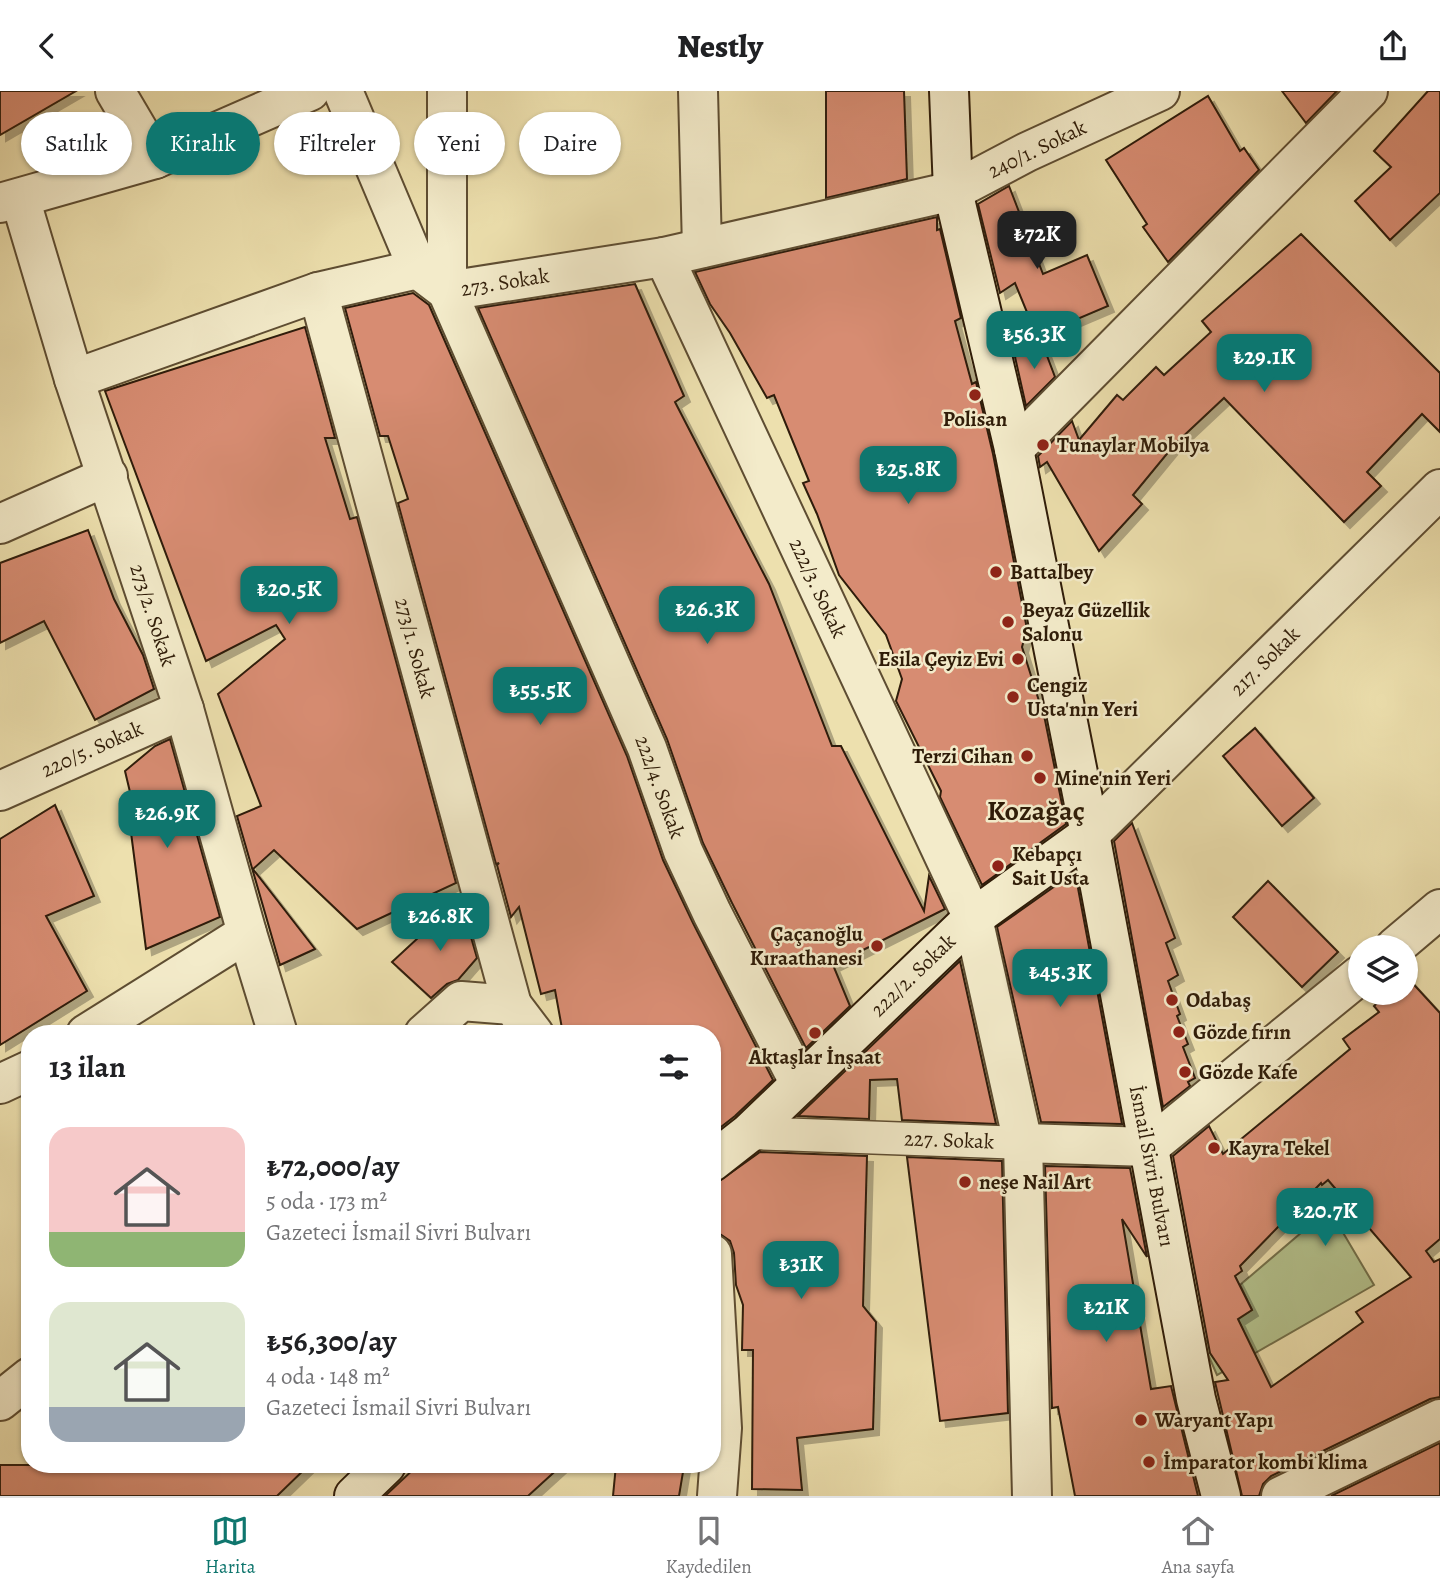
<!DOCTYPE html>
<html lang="tr">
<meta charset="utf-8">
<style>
body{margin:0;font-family:Alegreya,serif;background:#f6f6f6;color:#202124;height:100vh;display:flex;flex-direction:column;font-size:26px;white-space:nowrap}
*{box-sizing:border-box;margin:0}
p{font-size:23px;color:#757577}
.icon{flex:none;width:38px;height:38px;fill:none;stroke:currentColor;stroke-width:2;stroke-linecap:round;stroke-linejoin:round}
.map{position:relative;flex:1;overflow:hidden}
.side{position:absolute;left:21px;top:934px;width:700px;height:448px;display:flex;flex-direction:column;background:#fff;border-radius:28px;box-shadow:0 2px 5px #0004}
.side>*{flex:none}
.hud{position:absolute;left:21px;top:21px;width:700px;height:63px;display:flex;gap:14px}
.tools{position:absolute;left:1348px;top:844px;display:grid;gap:14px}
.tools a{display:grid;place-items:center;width:70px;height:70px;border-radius:50%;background:#fff;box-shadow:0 2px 5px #0004;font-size:35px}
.price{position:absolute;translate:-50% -60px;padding:0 16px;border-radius:14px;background:#0f766e;color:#fff;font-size:23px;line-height:46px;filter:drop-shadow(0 2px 4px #0008)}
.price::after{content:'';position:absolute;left:50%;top:42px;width:21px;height:16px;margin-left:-10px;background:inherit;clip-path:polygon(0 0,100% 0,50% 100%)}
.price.selected{background:#222;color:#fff}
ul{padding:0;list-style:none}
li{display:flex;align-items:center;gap:21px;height:175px;padding:0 28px}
li span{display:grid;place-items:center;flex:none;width:196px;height:140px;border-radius:21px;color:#555}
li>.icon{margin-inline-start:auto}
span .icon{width:84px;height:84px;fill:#fffc;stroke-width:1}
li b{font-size:30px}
h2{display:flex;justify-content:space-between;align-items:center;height:84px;padding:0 28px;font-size:30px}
.chip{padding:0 24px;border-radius:32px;background:#fff;box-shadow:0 2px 5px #0004;font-size:24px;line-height:63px}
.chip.selected{background:#0f766e;color:#fff}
header{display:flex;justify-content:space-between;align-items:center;height:91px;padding:0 28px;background:#fff;font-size:32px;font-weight:800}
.dock{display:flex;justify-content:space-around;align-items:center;height:98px;border-top:2px solid #e0e0e0;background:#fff;font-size:19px;color:#757577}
.dock a{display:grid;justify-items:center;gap:4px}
.dock .selected{color:#0f766e}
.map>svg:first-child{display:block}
.green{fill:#b4c38e;stroke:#72704b;stroke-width:2}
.building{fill:#d78c72;stroke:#2f1c08;stroke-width:2;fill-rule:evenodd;filter:url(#shadow)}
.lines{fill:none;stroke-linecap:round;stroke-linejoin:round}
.pedestrian-casing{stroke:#5e4d32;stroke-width:35}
.minor-casing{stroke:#5e4d32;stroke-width:42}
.secondary-casing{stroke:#2f1c08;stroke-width:42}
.pedestrian{stroke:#f3ebca;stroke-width:32}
.minor{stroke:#f3ebca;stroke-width:38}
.secondary{stroke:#f3ebca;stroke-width:38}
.poi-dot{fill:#8f2418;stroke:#f3ebca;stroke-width:2.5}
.labels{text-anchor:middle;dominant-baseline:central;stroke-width:5;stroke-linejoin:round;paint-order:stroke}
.street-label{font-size:21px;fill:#2f1c08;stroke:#f3ebca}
.poi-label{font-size:21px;font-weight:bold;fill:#2f1c08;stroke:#f3ebca;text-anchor:start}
.district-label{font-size:28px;font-weight:bold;fill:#2f1c08;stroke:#f3ebca}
</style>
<header><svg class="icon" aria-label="back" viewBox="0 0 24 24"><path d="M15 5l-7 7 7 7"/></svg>Nestly<svg class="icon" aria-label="share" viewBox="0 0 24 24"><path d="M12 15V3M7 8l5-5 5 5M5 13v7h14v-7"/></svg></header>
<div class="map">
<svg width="1440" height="1405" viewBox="0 0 1440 1405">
<defs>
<filter id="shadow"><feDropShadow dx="6" dy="6" stdDeviation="0" flood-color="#0004"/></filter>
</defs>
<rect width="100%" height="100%" fill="#ede0ae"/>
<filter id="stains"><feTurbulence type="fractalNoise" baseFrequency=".00286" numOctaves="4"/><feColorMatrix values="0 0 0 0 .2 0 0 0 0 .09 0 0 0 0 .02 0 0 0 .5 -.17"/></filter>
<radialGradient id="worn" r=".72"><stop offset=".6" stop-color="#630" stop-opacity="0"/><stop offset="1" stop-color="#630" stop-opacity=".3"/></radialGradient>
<polygon class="green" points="1329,1118 1374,1194 1217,1284 1203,1252 1252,1219 1240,1194"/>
<g class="building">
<polygon points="0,0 76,0 0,44"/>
<polygon points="826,0 904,0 907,88 826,107"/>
<polygon points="1282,0 1337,0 1306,32"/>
<polygon points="1428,0 1440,0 1440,102 1390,149 1355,110 1391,76 1374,60"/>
<polygon points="1208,5 1240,60 1244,57 1259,79 1168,171 1143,136 1147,133 1106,69"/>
<polygon points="1009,95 1043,183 1087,164 1108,215 1063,234 1064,238 1038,248 1015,192 1000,202 978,113"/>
<polygon points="937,126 937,139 940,138 961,227 955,230 972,293 976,291 993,363 1027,538 1022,556 1045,629 1066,733 982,794 940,706 941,700 896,610 902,588 886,544 839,484 817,423 803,392 809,390 774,304 767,307 730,242 710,213 695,181"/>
<polygon points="1301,143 1440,282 1440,341 1422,323 1367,381 1381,395 1344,431 1224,307 1175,353 1133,404 1142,413 1099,460 1047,371 1040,376 1038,365 1072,330 1079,349 1117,304 1123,309 1156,276 1164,284 1211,241 1202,230"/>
<polygon points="635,193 684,305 675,311 769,493 832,655 841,655 924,820 929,785 945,818 833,874 850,915 806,957 732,812 703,752 667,648 478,217"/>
<polygon points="413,202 429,214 627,665 663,769 693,832 773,989 735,1025 712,1043 712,943 563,943 555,899 541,903 519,816 511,826 497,774 499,772 496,773 398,412 408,408 388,345 380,345 345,217"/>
<polygon points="305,236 335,347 325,347 350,428 357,426 456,792 357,838 274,759 253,778 315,858 280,874 237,725 261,715 218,603 285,548 276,534 206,570 105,300"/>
<polygon points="1041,249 1055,286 1026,315 1015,266"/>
<polygon points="88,439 114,508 143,564 154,598 95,629 44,530 0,552 0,472"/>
<polygon points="1255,637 1314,707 1282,735 1223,665"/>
<polygon points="170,648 220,826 146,858 129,726 135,722 125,680 155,655"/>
<polygon points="55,714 94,805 46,825 87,900 0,954 0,748"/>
<polygon points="1132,732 1175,847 1166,852 1178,884 1168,890 1180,923 1177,925 1188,953 1183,956 1195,987 1188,991 1190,995 1163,1016 1114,750"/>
<polygon points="1075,781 1122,1033 1041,1031 997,836"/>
<polygon points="1268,790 1338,861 1302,896 1233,826"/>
<polygon points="460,808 477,867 458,889 447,893 431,907 392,871"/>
<polygon points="960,870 996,1033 902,1029 897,988 870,989 869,1028 798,1025"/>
<path d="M1406 885 1440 922V1148L1426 1160 1434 1171 1440 1168V1306L1430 1308 1271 1385 1263 1393 1259 1405H1242L1215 1291 1228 1289 1210 1262 1173 1065 1209 1035 1223 1063 1350 958 1343 948 1379 921 1374 915 1389 901H1405ZM1328 1089 1411 1186 1356 1221 1363 1231 1271 1296 1238 1228 1252 1219 1235 1185 1242 1180 1240 1175 1321 1092 1322 1094Z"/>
<polygon points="760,1061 867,1065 863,1215 876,1231 873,1338 797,1347 802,1399 752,1398 753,1259 742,1259 743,1214 736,1194 734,1162 730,1150 720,1143 718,1091"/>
<polygon points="907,1066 1002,1070 1008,1322 940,1330"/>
<polygon points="1045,1075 1130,1077 1147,1166 1122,1128 1151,1298 1171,1295 1198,1405 1075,1405 1058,1316 1052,1317"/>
<polygon points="1440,1352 1440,1405 1331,1405"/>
<polygon points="0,1374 309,1374 277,1405 0,1405"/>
<polygon points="418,1374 562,1374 528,1405 385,1405"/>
<polygon points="616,1374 684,1375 679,1405 613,1405"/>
</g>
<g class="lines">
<defs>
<polyline id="pedestrian" points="749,1042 1023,1052"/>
<g id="minor">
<polyline points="115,0 155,68"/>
<polyline points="343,0 418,178"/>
<polyline points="447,0 447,200 647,657 683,760 712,822 800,993"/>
<polyline points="698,0 702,157"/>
<polyline points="20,107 74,288 184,618 247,842 278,943"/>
<polyline points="0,112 155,68 310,0"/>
<polyline points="664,166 973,827 1023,1052 1032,1405"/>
<polyline points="318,201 512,914"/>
<polyline points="74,288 318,201 418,178 447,200 664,166 953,100 1027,61 1160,0"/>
<polyline points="1014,358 1368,0"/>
<polyline points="0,433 108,385"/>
<polyline points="0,700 184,618"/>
<polyline points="1090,743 1440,398"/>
<polyline points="1395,856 1440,818"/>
<polyline points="86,943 247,842"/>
<polyline points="424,943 461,910 512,914 534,943"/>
<polyline points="0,993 30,979"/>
<polyline points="1023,1052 1149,1056 1360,884"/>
<polyline points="712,1163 722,1337 717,1405"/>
<polyline points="0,1310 30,1286"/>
<polyline points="1281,1405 1440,1328"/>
</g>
<g id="secondary">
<polyline points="949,0 953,100 1014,358 1090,743 1196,1308 1221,1405"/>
<polyline points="712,1071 749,1042 973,827 1090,743"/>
<polyline points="354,1405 386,1374"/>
</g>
</defs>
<use href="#pedestrian" class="pedestrian-casing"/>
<use href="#minor" class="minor-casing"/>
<use href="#secondary" class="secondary-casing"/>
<use href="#pedestrian" class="pedestrian"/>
<use href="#minor" class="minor"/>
<use href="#secondary" class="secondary"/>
</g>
<g class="poi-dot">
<circle cx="975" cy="304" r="7"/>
<circle cx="1043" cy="354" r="7"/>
<circle cx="996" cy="481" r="7"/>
<circle cx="1008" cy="531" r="7"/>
<circle cx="1018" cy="568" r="7"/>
<circle cx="1013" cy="606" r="7"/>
<circle cx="1027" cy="665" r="7"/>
<circle cx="1040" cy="687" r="7"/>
<circle cx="998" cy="775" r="7"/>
<circle cx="877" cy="855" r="7"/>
<circle cx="1172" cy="909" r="7"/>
<circle cx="1179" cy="941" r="7"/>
<circle cx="815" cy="942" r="7"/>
<circle cx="1185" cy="981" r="7"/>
<circle cx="1214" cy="1057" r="7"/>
<circle cx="965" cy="1091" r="7"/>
<circle cx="1141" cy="1329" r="7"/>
<circle cx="1149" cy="1371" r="7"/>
</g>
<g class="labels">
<g class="street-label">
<text transform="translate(1037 58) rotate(-26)">240/1. Sokak</text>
<text transform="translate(505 191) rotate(-9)">273. Sokak</text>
<text transform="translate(818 497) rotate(65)">222/3. Sokak</text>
<text transform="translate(153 524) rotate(72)">273/2. Sokak</text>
<text transform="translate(415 557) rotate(75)">273/1. Sokak</text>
<text transform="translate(1265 570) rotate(-45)">217. Sokak</text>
<text transform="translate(92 658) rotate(-24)">220/5. Sokak</text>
<text transform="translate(660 696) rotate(70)">222/4. Sokak</text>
<text transform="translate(913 884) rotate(-44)">222/2. Sokak</text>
<text transform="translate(949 1049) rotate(2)">227. Sokak</text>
<text transform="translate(1152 1075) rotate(79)">İsmail Sivri Bulvarı</text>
</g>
<g class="poi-label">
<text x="975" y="328" text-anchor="middle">Polisan</text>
<text x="1057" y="354">Tunaylar Mobilya</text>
<text x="1010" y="481">Battalbey</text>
<text x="1022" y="519">Beyaz Güzellik<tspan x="1022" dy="24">Salonu</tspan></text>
<text x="1004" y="568" text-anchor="end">Esila Çeyiz Evi</text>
<text x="1027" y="594">Cengiz<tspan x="1027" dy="24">Usta'nın Yeri</tspan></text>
<text x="1013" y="665" text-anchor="end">Terzi Cihan</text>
<text x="1054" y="687">Mine'nin Yeri</text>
<text x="1012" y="763">Kebapçı<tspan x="1012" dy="24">Sait Usta</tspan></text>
<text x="863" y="843" text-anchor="end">Çaçanoğlu<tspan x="863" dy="24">Kıraathanesi</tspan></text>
<text x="1186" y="909">Odabaş</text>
<text x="1193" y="941">Gözde fırın</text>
<text x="815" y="966" text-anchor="middle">Aktaşlar İnşaat</text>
<text x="1199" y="981">Gözde Kafe</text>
<text x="1228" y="1057">Kayra Tekel</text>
<text x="979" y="1091">neşe Nail Art</text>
<text x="1155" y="1329">Waryant Yapı</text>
<text x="1163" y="1371">İmparator kombi klima</text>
</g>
<g class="district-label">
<text x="1036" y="720">Kozağaç</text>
</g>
</g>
<rect width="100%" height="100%" filter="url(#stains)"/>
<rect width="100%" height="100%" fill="url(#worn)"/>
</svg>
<div class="tools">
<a><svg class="icon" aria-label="layers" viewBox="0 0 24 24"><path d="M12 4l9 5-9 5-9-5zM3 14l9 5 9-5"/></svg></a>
</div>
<b class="price selected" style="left:1037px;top:180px">₺72K</b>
<b class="price" style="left:1034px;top:280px">₺56.3K</b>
<b class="price" style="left:1264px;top:303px">₺29.1K</b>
<b class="price" style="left:908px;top:415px">₺25.8K</b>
<b class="price" style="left:289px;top:535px">₺20.5K</b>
<b class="price" style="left:707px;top:555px">₺26.3K</b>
<b class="price" style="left:540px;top:636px">₺55.5K</b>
<b class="price" style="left:167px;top:759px">₺26.9K</b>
<b class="price" style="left:440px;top:862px">₺26.8K</b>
<b class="price" style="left:1060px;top:918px">₺45.3K</b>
<b class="price" style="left:1325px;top:1157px">₺20.7K</b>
<b class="price" style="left:801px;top:1210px">₺31K</b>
<b class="price" style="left:1106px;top:1253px">₺21K</b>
<div class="hud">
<a class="chip">Satılık</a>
<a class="chip selected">Kiralık</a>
<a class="chip">Filtreler</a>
<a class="chip">Yeni</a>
<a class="chip">Daire</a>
</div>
<section class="side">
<h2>13 ilan<svg class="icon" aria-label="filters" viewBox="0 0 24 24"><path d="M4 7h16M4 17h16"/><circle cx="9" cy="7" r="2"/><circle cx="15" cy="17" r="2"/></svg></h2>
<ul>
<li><span style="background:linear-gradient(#f6c9c9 75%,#8fb573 0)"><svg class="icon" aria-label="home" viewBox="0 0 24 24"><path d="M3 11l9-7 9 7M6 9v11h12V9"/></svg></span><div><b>₺72,000/ay</b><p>5 oda · 173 m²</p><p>Gazeteci İsmail Sivri Bulvarı</p></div></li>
<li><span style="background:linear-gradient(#dfe7d0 75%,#9aa5b1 0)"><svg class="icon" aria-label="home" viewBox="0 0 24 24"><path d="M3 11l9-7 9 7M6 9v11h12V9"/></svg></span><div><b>₺56,300/ay</b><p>4 oda · 148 m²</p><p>Gazeteci İsmail Sivri Bulvarı</p></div></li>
</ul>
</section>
</div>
<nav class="dock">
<a class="selected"><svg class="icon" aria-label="map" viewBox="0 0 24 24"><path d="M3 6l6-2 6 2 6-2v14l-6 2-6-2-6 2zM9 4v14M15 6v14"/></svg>Harita</a>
<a><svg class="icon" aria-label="saved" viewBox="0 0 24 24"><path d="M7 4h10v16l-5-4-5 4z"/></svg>Kaydedilen</a>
<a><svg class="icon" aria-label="home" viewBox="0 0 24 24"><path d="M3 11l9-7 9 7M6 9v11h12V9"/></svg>Ana sayfa</a>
</nav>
